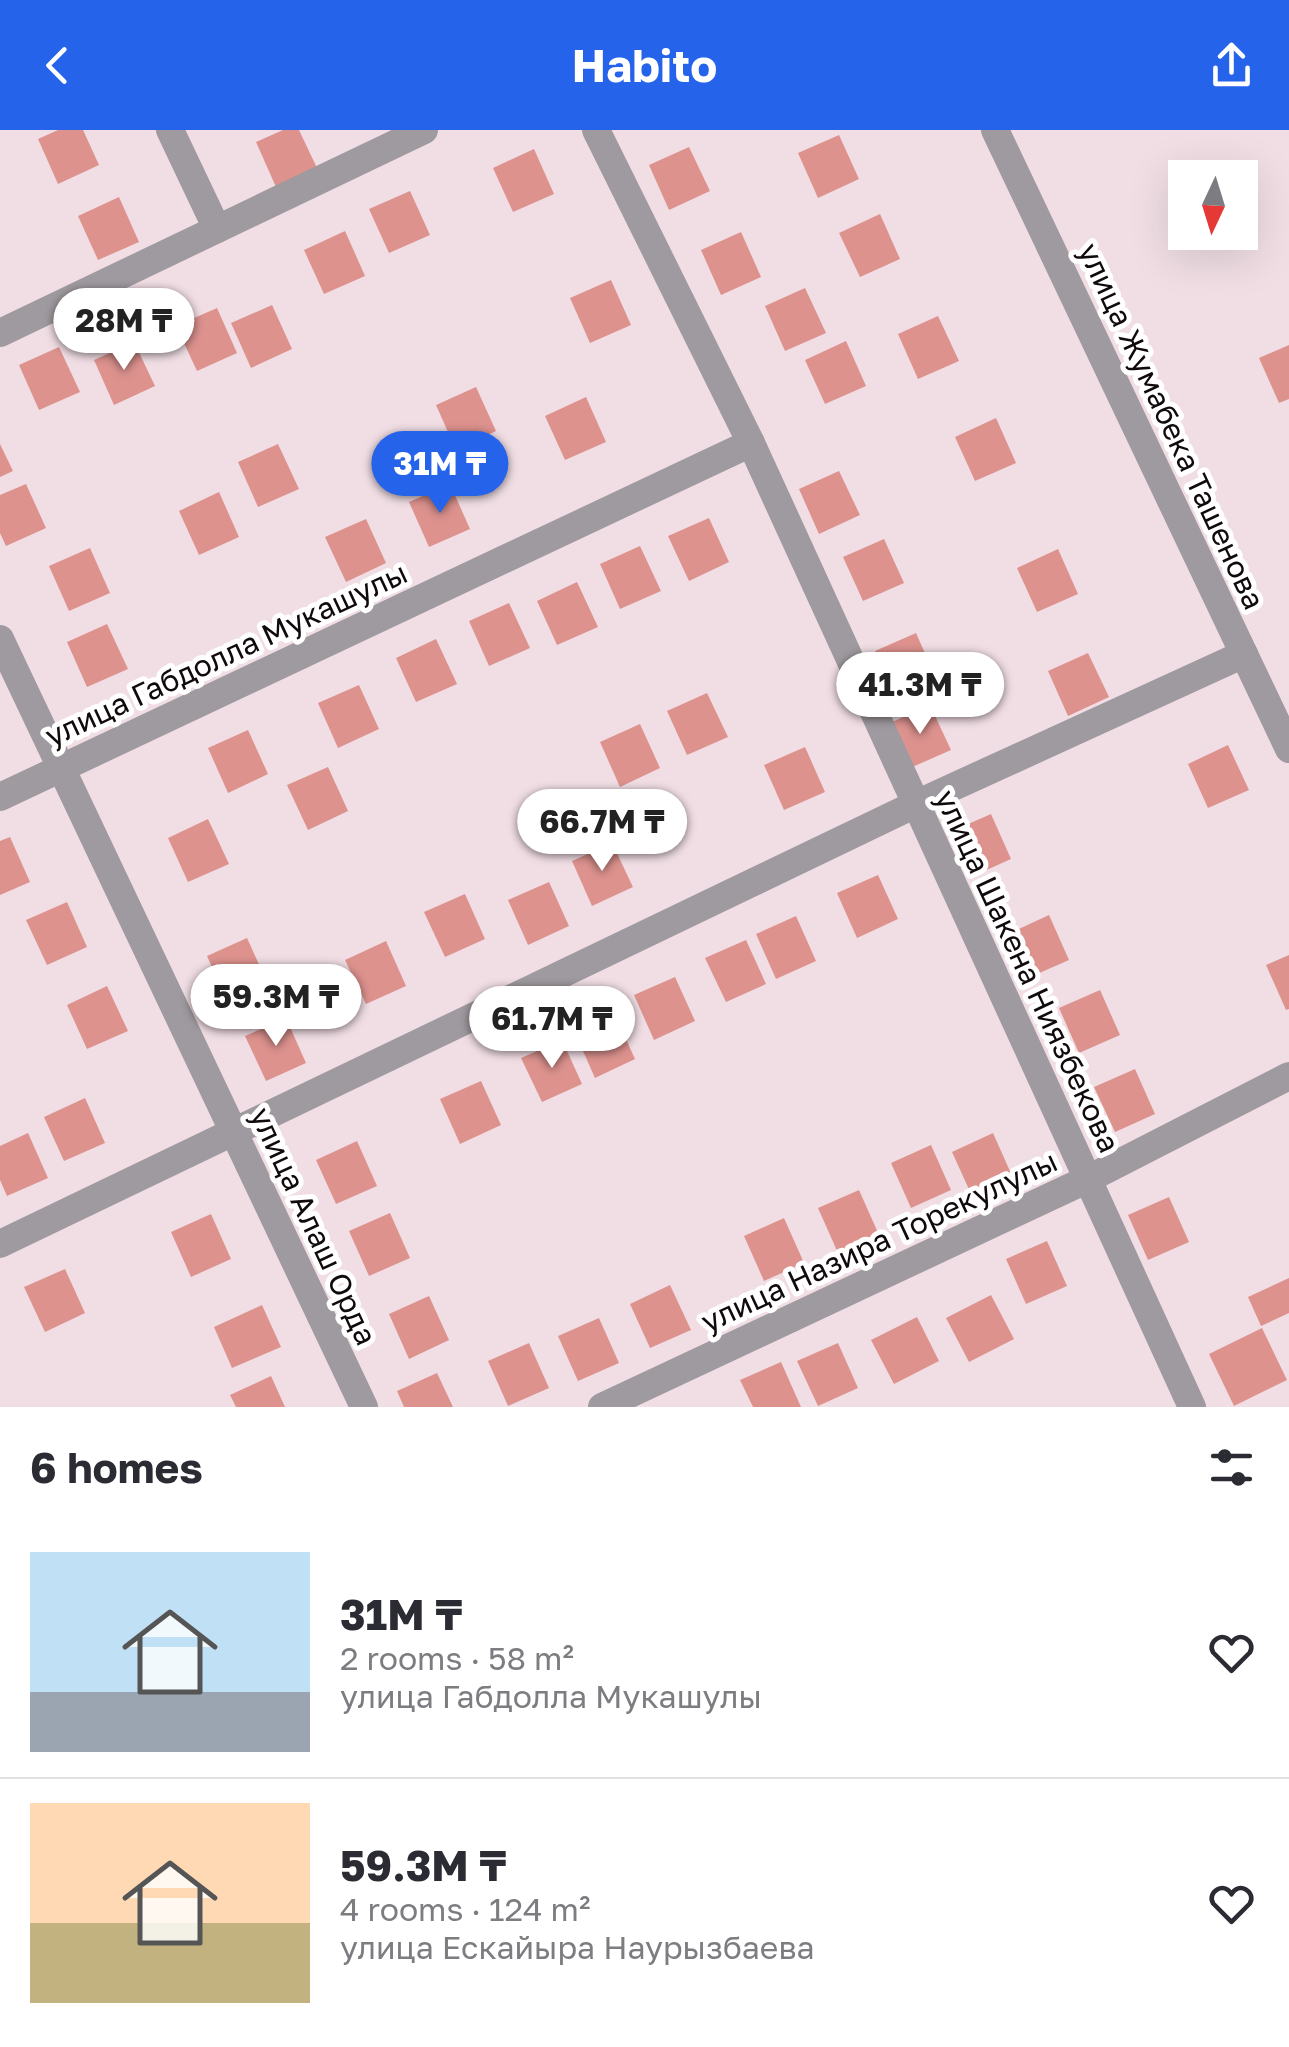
<!DOCTYPE html>
<meta charset="utf-8">
<style>
body{margin:0;font-family:"Golos Text",sans-serif;background:#f2f2f3;color:#2b2b33;height:100vh;display:flex;flex-direction:column;font-size:38px;white-space:nowrap}
*{box-sizing:border-box;margin:0}
p{font-size:32px;color:#7c7c81}
.icon{flex:none;width:55px;height:55px;fill:none;stroke:currentColor;stroke-width:2;stroke-linecap:round;stroke-linejoin:round}
.map{position:relative;height:1277px;overflow:hidden}
.drawer{display:flex;flex-direction:column;background:#fff;flex:1}
.drawer>*{flex:none}
.needle{width:65px;rotate:184deg}
.controls{position:absolute;left:1168px;top:30px;display:grid;gap:20px}
.controls a{display:grid;place-items:center;width:90px;height:90px;border-radius:0px;background:#fff;box-shadow:0 10px 40px #0002;font-size:50px}
.price{position:absolute;translate:-50% -85px;padding:0 22px;border-radius:35px;background:#fff;color:#222;font-size:32px;line-height:65px;filter:drop-shadow(0 2px 5px #0008)}
.price::after{content:'';position:absolute;left:50%;top:60px;width:30px;height:22px;margin-left:-15px;background:inherit;clip-path:polygon(0 0,100% 0,50% 100%)}
.price.on{background:#2563eb;color:#fff}
ul{padding:0;list-style:none}
li{display:flex;align-items:center;gap:30px;height:250px;padding:0 30px}
li+li{border-top:2px solid #e1e1e2}
li span{display:grid;place-items:center;flex:none;width:280px;height:200px;border-radius:0px;color:#555}
li>.icon{margin-inline-start:auto}
span .icon{width:120px;height:120px;fill:#fffc;stroke-width:1}
li b{font-size:42px}
h2{display:flex;justify-content:space-between;align-items:center;height:120px;padding:0 30px;font-size:42px}
header{display:flex;justify-content:space-between;align-items:center;height:130px;padding:0 30px;background:#2563eb;color:#fff;font-size:45px;font-weight:700}
.map>svg:first-child{display:block}
.building{fill:#dd928e}
.lines{fill:none;stroke-linecap:round;stroke-linejoin:round}
.minor{stroke:#9f9a9f;stroke-width:28}
.labels{text-anchor:middle;dominant-baseline:central;stroke-width:10;stroke-linejoin:round;paint-order:stroke}
.street-label{font-size:30px;fill:#100a0c;stroke:#fff}
</style>
<header><svg class="icon" aria-label="back" viewBox="0 0 24 24"><path d="M15 5l-7 7 7 7"/></svg>Habito<svg class="icon" aria-label="share" viewBox="0 0 24 24"><path d="M12 15V3M7 8l5-5 5 5M5 13v7h14v-7"/></svg></header>
<div class="map">
<svg width="1289" height="1277" viewBox="0 0 1289 1277">
<rect width="100%" height="100%" fill="#f1dee5"/>
<g class="building">
<polygon points="58,0 83,0 99,35 58,54 38,9"/>
<polygon points="283,0 299,0 317,38 276,57 256,12"/>
<polygon points="839,5 859,49 818,68 798,23"/>
<polygon points="689,17 710,61 669,80 649,35"/>
<polygon points="534,19 554,64 513,82 493,38"/>
<polygon points="410,61 430,105 389,123 369,79"/>
<polygon points="119,67 139,112 98,130 78,86"/>
<polygon points="880,84 900,129 860,147 839,103"/>
<polygon points="345,101 365,146 324,164 304,120"/>
<polygon points="741,102 761,147 721,165 701,120"/>
<polygon points="611,150 631,195 590,213 570,168"/>
<polygon points="805,158 826,203 785,221 765,176"/>
<polygon points="272,175 292,219 251,238 231,193"/>
<polygon points="217,178 237,223 197,241 176,196"/>
<polygon points="938,186 959,231 918,249 898,204"/>
<polygon points="846,211 866,256 825,274 805,230"/>
<polygon points="134,212 155,256 114,275 94,230"/>
<polygon points="1289,215 1289,269 1279,273 1259,228"/>
<polygon points="59,217 80,262 39,280 19,235"/>
<polygon points="476,257 496,301 456,320 436,275"/>
<polygon points="586,267 606,312 565,330 545,286"/>
<polygon points="996,288 1016,333 975,351 955,307"/>
<polygon points="0,314 13,341 0,347"/>
<polygon points="278,314 299,359 258,377 238,332"/>
<polygon points="839,341 860,385 819,404 799,359"/>
<polygon points="26,354 46,398 6,416 0,403 0,365"/>
<polygon points="450,354 470,399 429,417 409,372"/>
<polygon points="219,362 239,407 199,425 179,381"/>
<polygon points="709,388 729,432 689,451 668,406"/>
<polygon points="366,389 386,433 346,452 325,407"/>
<polygon points="884,409 904,453 863,471 843,427"/>
<polygon points="640,416 661,461 620,479 600,434"/>
<polygon points="90,418 110,463 69,481 49,436"/>
<polygon points="1058,419 1078,464 1037,482 1017,438"/>
<polygon points="577,452 598,497 557,515 537,471"/>
<polygon points="509,473 530,518 489,536 469,491"/>
<polygon points="107,494 128,539 87,557 67,512"/>
<polygon points="916,503 936,548 895,566 875,521"/>
<polygon points="436,509 457,554 416,572 396,528"/>
<polygon points="1088,523 1109,567 1068,586 1048,541"/>
<polygon points="359,555 379,599 338,618 318,573"/>
<polygon points="707,563 728,607 687,625 667,581"/>
<polygon points="930,575 951,620 910,638 890,593"/>
<polygon points="640,594 660,638 620,657 600,612"/>
<polygon points="248,600 268,644 228,663 208,618"/>
<polygon points="1228,615 1249,660 1208,678 1188,634"/>
<polygon points="805,617 825,662 784,680 764,635"/>
<polygon points="328,637 348,681 308,700 287,655"/>
<polygon points="991,684 1011,729 971,747 950,702"/>
<polygon points="208,689 229,734 188,752 168,708"/>
<polygon points="10,707 30,752 0,765 0,711"/>
<polygon points="612,713 633,757 592,776 572,731"/>
<polygon points="878,745 898,789 857,808 837,763"/>
<polygon points="549,752 569,796 528,815 508,770"/>
<polygon points="465,764 485,809 445,827 424,782"/>
<polygon points="67,772 87,817 47,835 26,790"/>
<polygon points="1049,785 1069,830 1028,848 1008,804"/>
<polygon points="796,786 816,831 776,849 756,804"/>
<polygon points="247,808 267,852 227,871 207,826"/>
<polygon points="746,810 766,854 726,872 705,828"/>
<polygon points="386,811 406,856 366,874 345,830"/>
<polygon points="1289,825 1289,879 1286,880 1266,835"/>
<polygon points="675,847 695,891 654,910 634,865"/>
<polygon points="107,856 128,901 87,919 67,875"/>
<polygon points="1100,860 1120,905 1079,923 1059,878"/>
<polygon points="615,885 635,929 595,948 575,903"/>
<polygon points="286,888 306,933 266,951 245,906"/>
<polygon points="562,910 582,954 542,972 521,928"/>
<polygon points="1135,939 1155,984 1115,1002 1094,957"/>
<polygon points="481,951 501,995 460,1014 440,969"/>
<polygon points="85,968 105,1013 64,1031 44,987"/>
<polygon points="28,1003 48,1048 7,1066 0,1050 0,1016"/>
<polygon points="993,1003 1013,1048 972,1066 952,1022"/>
<polygon points="357,1011 377,1056 336,1074 316,1030"/>
<polygon points="931,1015 951,1060 911,1078 891,1033"/>
<polygon points="859,1060 879,1105 838,1123 818,1078"/>
<polygon points="1169,1067 1189,1112 1148,1130 1128,1085"/>
<polygon points="390,1083 410,1128 369,1146 349,1101"/>
<polygon points="211,1084 231,1129 191,1147 171,1102"/>
<polygon points="784,1088 804,1133 764,1151 744,1106"/>
<polygon points="1047,1111 1067,1156 1026,1174 1006,1129"/>
<polygon points="65,1139 85,1183 45,1202 24,1157"/>
<polygon points="1289,1148 1289,1183 1261,1196 1248,1167"/>
<polygon points="670,1155 691,1200 650,1218 630,1174"/>
<polygon points="991,1165 1014,1209 969,1232 946,1188"/>
<polygon points="429,1166 449,1210 409,1229 389,1184"/>
<polygon points="262,1175 281,1217 232,1238 214,1197"/>
<polygon points="917,1187 939,1231 894,1254 871,1210"/>
<polygon points="599,1188 619,1233 578,1251 558,1206"/>
<polygon points="1262,1198 1287,1250 1234,1276 1209,1224"/>
<polygon points="529,1213 549,1258 508,1276 488,1231"/>
<polygon points="838,1213 858,1258 818,1276 797,1231"/>
<polygon points="781,1232 801,1277 753,1277 740,1250"/>
<polygon points="437,1243 453,1277 404,1277 397,1261"/>
<polygon points="271,1246 285,1277 236,1277 230,1265"/>
</g>
<g class="lines">
<g class="minor">
<polyline points="170,0 217,99"/>
<polyline points="596,0 751,313 1192,1277"/>
<polyline points="995,0 1289,619"/>
<polyline points="0,203 424,0"/>
<polyline points="0,509 364,1277"/>
<polyline points="0,667 751,313"/>
<polyline points="0,1114 916,674 1244,524"/>
<polyline points="602,1277 1088,1049 1289,946"/>
</g>
</g>
<g class="labels">
<g class="street-label">
<text transform="translate(1172 296) rotate(65)">улица Жумабека Ташенова</text>
<text transform="translate(226 524) rotate(-25)">улица Габдолла Мукашулы</text>
<text transform="translate(1028 841) rotate(65)">улица Шакена Ниязбекова</text>
<text transform="translate(314 1096) rotate(65)">улица Алаш Орда</text>
<text transform="translate(879 1111) rotate(-25)">улица Назира Торекулулы</text>
</g>
</g>
</svg>
<div class="controls">
<a><svg class="needle" viewBox="-14 -14 28 28"><path d="M0-13l5 13h-10z" fill="#e53935"/><path d="M0 13l5-13h-10z" fill="#7c7c81"/></svg></a>
</div>
<b class="price" style="left:124px;top:243px">28M ₸</b>
<b class="price on" style="left:440px;top:386px">31M ₸</b>
<b class="price" style="left:920px;top:607px">41.3M ₸</b>
<b class="price" style="left:602px;top:744px">66.7M ₸</b>
<b class="price" style="left:276px;top:919px">59.3M ₸</b>
<b class="price" style="left:552px;top:941px">61.7M ₸</b>
</div>
<section class="drawer">
<h2>6 homes<svg class="icon" aria-label="filters" viewBox="0 0 24 24"><path d="M4 7h16M4 17h16"/><circle cx="9" cy="7" r="2"/><circle cx="15" cy="17" r="2"/></svg></h2>
<ul>
<li><span style="background:linear-gradient(#bfe0f5 70%,#9aa5b1 0)"><svg class="icon" aria-label="home" viewBox="0 0 24 24"><path d="M3 11l9-7 9 7M6 9v11h12V9"/></svg></span><div><b>31M ₸</b><p>2 rooms · 58 m²</p><p>улица Габдолла Мукашулы</p></div><svg class="icon" aria-label="heart" viewBox="0 0 24 24"><path d="M12 20l-8-8c-3-5 5-10 8-4 3-6 11-1 8 4z"/></svg></li>
<li><span style="background:linear-gradient(#ffd9b3 60%,#c2b280 0)"><svg class="icon" aria-label="home" viewBox="0 0 24 24"><path d="M3 11l9-7 9 7M6 9v11h12V9"/></svg></span><div><b>59.3M ₸</b><p>4 rooms · 124 m²</p><p>улица Ескайыра Наурызбаева</p></div><svg class="icon" aria-label="heart" viewBox="0 0 24 24"><path d="M12 20l-8-8c-3-5 5-10 8-4 3-6 11-1 8 4z"/></svg></li>
</ul>
</section>
